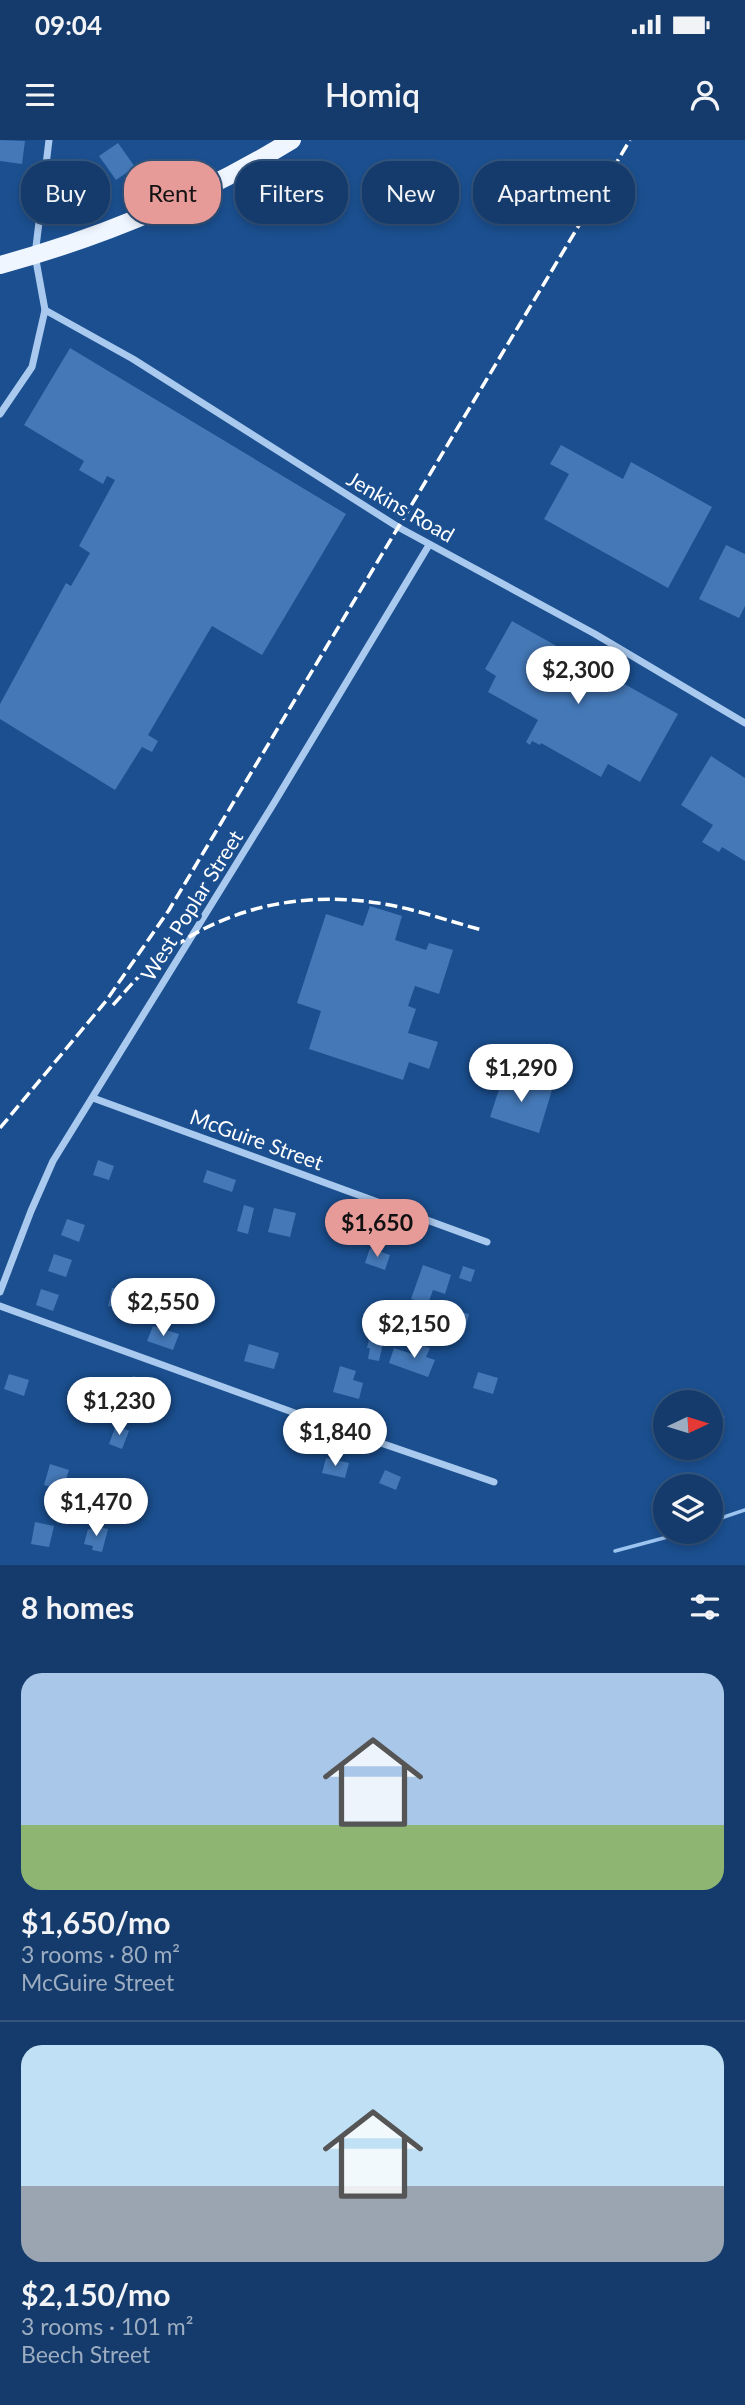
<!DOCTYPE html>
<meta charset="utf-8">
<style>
body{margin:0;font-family:Lato,sans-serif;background:#1d4271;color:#f1f3f6;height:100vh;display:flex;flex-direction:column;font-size:26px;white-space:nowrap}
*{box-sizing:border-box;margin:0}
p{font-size:23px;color:#9dadc1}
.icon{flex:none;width:38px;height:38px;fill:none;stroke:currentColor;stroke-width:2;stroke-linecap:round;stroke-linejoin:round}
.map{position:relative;height:1425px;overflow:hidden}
.details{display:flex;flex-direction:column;background:#143b6b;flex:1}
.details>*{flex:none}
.hud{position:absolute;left:21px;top:21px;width:704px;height:63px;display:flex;gap:14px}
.needle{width:46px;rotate:86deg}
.buttons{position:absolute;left:653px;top:1250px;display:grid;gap:14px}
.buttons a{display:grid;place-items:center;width:70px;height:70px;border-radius:50%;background:#143b6b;box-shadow:0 4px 10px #0003,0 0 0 2px #33557e;font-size:35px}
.price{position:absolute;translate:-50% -60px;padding:0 16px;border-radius:24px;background:#fff;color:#222;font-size:23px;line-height:46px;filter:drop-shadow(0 2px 4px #0008)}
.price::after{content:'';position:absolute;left:50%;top:42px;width:21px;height:16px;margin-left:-10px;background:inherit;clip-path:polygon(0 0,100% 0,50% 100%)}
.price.on{background:#e69b98;color:#111}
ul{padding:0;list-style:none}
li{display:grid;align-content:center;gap:14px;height:371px;padding:0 21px}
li+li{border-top:2px solid #33557e}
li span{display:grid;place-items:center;height:217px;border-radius:21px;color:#555}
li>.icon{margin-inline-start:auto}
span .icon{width:126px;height:126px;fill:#fffc;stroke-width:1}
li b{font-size:30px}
h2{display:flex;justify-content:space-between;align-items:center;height:84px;padding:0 21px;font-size:30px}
.pill{padding:0 24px;border-radius:28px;background:#143b6b;box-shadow:0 4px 10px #0003,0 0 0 2px #33557e;font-size:24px;line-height:63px}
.pill.on{background:#e69b98;color:#111}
.status{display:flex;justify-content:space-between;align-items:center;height:49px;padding:0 35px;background:#143b6b;direction:ltr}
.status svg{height:19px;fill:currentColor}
header{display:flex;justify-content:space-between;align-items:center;height:91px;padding:0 21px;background:#143b6b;font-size:32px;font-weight:600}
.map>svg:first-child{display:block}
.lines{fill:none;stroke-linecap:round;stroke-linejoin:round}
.stream{stroke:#9cc4f0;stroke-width:3.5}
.building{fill:#4478b7}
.street{stroke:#a9c9ee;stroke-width:7}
.primary{stroke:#f0f6ff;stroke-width:18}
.rail{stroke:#fff;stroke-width:3.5;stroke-dasharray:12 5;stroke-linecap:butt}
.labels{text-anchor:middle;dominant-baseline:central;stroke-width:7;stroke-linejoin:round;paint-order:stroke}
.street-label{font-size:21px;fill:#fff;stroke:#1b4f8f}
</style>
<div class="status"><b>09:04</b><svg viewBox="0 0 49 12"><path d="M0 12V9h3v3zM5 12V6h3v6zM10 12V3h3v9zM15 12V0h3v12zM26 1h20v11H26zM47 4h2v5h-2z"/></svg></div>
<header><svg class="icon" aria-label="menu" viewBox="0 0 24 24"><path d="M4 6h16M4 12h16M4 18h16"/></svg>Homiq<svg class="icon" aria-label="person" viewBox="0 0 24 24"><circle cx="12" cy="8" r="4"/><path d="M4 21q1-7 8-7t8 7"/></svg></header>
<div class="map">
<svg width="745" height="1425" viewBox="0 0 745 1425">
<rect width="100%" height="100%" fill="#1b4f8f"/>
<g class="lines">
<g class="stream">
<polyline points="710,1385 724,1377 745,1370"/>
<polyline points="615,1411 690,1391"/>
</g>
</g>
<g class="building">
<polygon points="0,0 25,1 22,24 0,21"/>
<polygon points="118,3 135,27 116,40 99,16"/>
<polygon points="70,208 346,374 262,515 212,486 148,595 158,601 152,612 142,607 115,650 0,579 0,564 66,443 71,446 90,413 79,406 115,340 107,336 103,344 79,330 84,321 24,285"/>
<polygon points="561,305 623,339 631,322 712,367 668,448 544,379 569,334 550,324"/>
<polygon points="726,405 745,414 745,466 739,478 699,459"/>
<polygon points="512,481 678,574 640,642 608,624 601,637 541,603 540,605 532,601 530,605 526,602 538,580 488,552 496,536 485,529"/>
<polygon points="711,616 745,638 745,721 722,707 719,712 702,702 713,685 681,665"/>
<polygon points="370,766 402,776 395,800 426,810 429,803 453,810 439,854 415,846 408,866 416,869 408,893 438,902 429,929 409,922 403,940 309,909 321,871 297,863 326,774 363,786"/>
<polygon points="504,934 552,950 539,993 490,977"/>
<polygon points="98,1020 114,1026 109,1040 93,1035"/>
<polygon points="207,1030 236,1040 232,1052 203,1042"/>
<polygon points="244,1065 254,1068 248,1094 237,1091"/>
<polygon points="274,1068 296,1073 290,1097 268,1092"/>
<polygon points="67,1079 85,1085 79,1102 61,1095"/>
<polygon points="370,1108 390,1115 385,1130 365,1123"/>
<polygon points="54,1114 72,1120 66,1137 48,1131"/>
<polygon points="423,1125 451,1135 445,1154 433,1150 428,1164 411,1159"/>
<polygon points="463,1126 475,1130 471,1142 459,1138"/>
<polygon points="112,1148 135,1153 131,1171 108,1166"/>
<polygon points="41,1149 59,1155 53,1171 36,1165"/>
<polygon points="458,1171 469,1174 464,1195 452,1192"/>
<polygon points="153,1186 179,1194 173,1210 147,1201"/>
<polygon points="369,1200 383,1203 379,1221 368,1219 370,1208 367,1208"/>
<polygon points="416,1203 430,1208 426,1217 435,1220 428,1237 389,1223 394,1208 412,1214"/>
<polygon points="249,1204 279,1213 274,1229 244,1221"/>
<polygon points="340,1226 356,1231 353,1240 363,1243 359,1259 333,1252"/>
<polygon points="478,1232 498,1238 493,1254 473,1248"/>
<polygon points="9,1234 29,1240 24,1256 4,1249"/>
<polygon points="133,1236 149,1241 138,1278 122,1273"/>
<polygon points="110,1243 125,1248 118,1270 103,1266"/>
<polygon points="710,1265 725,1277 710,1294"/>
<polygon points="116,1285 129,1291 122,1309 109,1304"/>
<polygon points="326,1318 349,1323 345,1338 322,1333"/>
<polygon points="50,1324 69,1330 62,1351 44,1345"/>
<polygon points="385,1330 401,1337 396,1350 379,1343"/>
<polygon points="35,1382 54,1386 49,1407 31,1404"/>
<polygon points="96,1386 108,1389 102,1412 92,1410 93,1406 84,1404 88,1389 95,1390"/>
</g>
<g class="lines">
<g class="street">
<polyline points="45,170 133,219 398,387 595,494 745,583"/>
<polyline points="0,274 32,227 45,170 35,115 49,0"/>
<polyline points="93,958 487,1102"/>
<polyline points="0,1152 31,1071 53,1021 274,663 429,405"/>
<polyline points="0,1166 317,1281 494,1342"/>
</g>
<path class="primary" d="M0 125C103 97 201 56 292 0"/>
<g class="rail">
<path d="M113 865C125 852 136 838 150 826 212 770 297 750 378 763 413 768 448 781 482 790"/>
<polyline points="0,988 106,861 169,770 630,0"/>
</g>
</g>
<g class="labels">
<g class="street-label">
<text transform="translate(401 366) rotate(30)">Jenkins Road</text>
<text transform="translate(191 765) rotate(-58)">West Poplar Street</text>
<text transform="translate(257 999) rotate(20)">McGuire Street</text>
</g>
</g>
</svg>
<div class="buttons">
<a><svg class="needle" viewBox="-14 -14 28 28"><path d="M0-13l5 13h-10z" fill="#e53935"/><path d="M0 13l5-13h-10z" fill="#9dadc1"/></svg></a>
<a><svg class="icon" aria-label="layers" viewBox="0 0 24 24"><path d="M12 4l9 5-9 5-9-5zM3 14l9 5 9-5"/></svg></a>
</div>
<b class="price" style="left:578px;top:566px">$2,300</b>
<b class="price" style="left:521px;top:964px">$1,290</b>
<b class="price on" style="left:377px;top:1119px">$1,650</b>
<b class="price" style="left:163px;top:1198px">$2,550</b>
<b class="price" style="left:414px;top:1220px">$2,150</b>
<b class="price" style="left:119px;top:1297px">$1,230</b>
<b class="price" style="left:335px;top:1328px">$1,840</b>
<b class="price" style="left:96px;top:1398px">$1,470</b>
<div class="hud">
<a class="pill">Buy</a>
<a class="pill on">Rent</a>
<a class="pill">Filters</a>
<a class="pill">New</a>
<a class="pill">Apartment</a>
</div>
</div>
<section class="details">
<h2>8 homes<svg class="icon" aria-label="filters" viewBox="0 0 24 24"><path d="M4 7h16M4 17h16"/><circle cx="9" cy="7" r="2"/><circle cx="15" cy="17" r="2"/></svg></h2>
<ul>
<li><span style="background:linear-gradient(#a9c7e8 70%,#8fb573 0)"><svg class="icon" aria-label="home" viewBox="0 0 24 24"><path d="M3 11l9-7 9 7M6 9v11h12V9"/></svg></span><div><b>$1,650/mo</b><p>3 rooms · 80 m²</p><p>McGuire Street</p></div></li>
<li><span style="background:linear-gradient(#bfe0f5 65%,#9aa5b1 0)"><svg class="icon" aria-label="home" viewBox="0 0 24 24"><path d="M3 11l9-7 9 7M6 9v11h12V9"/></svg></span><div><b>$2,150/mo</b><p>3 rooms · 101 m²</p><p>Beech Street</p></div></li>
</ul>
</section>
